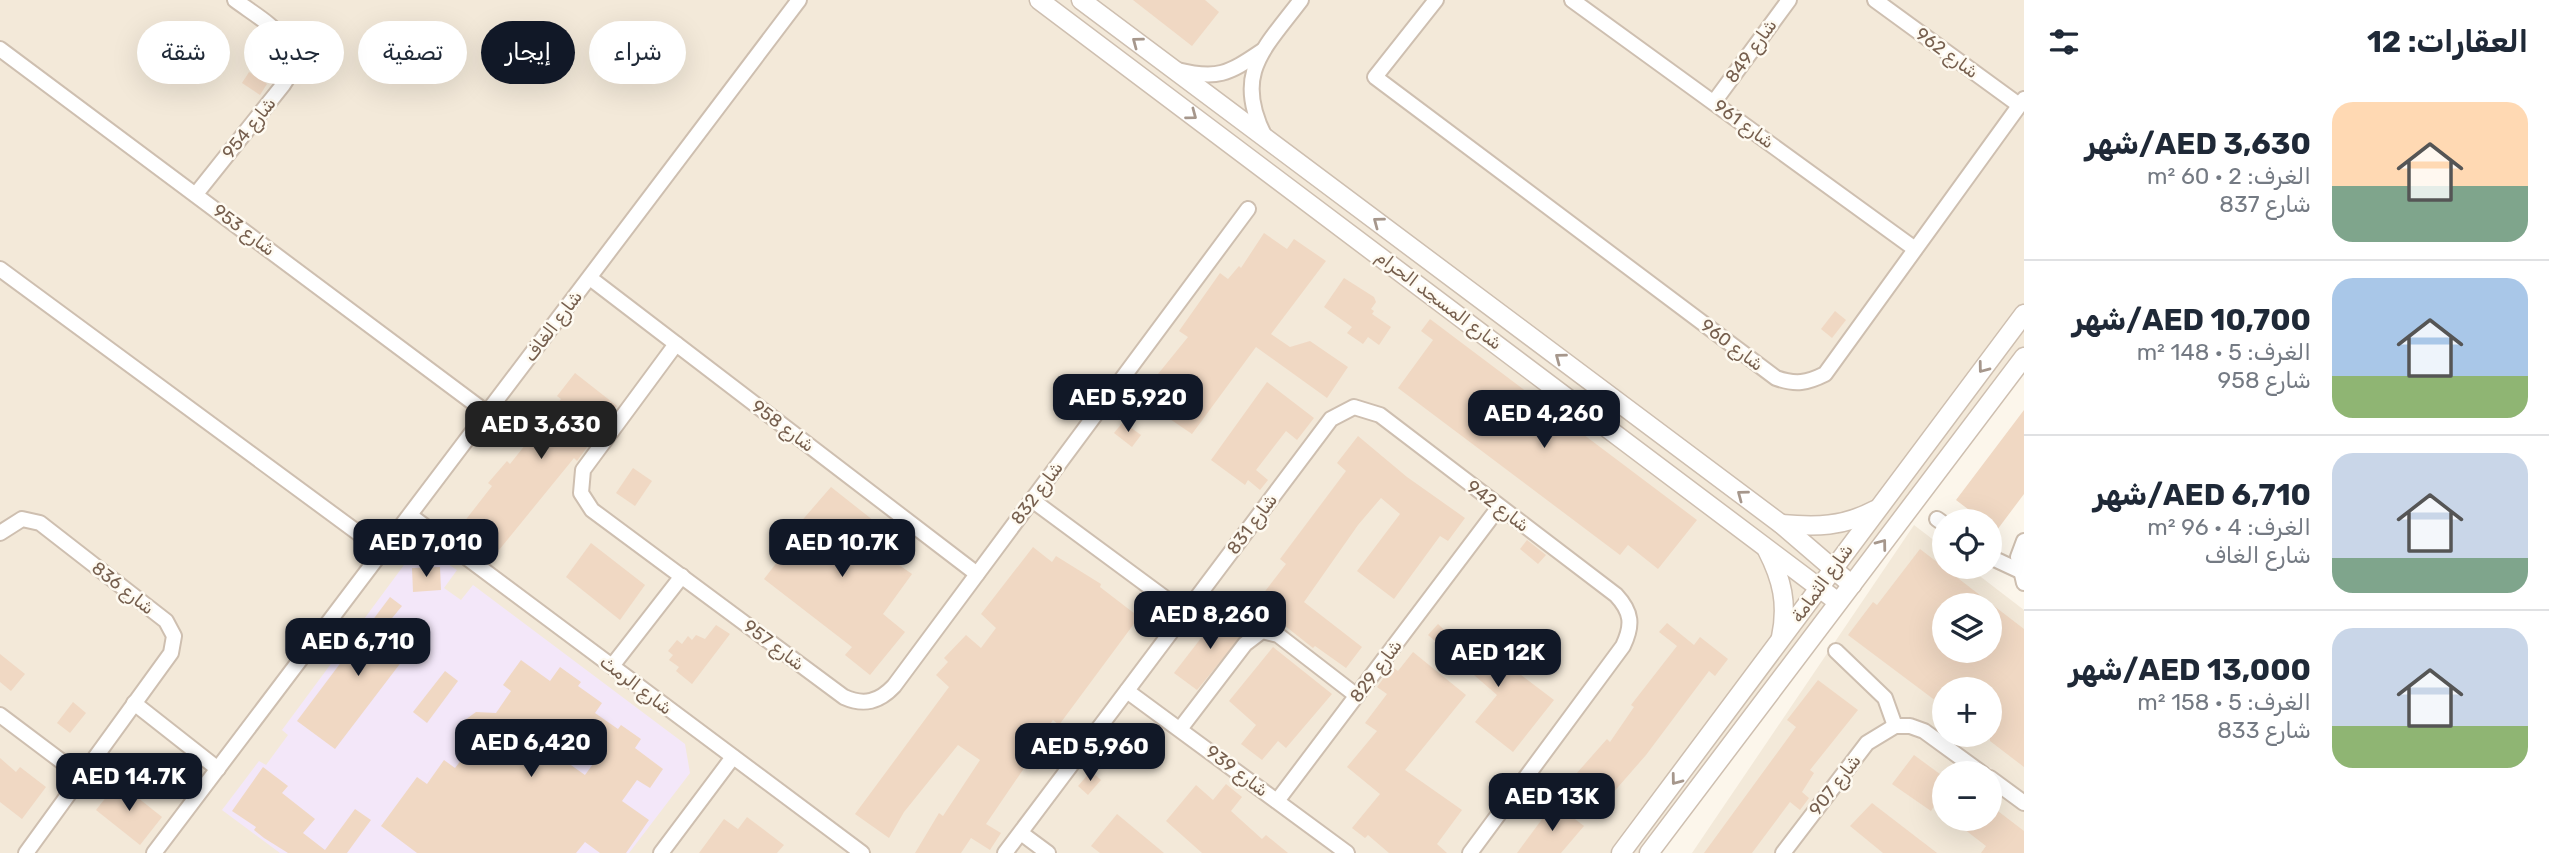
<!DOCTYPE html>
<html lang="ar">
<meta charset="utf-8">
<style>
body{margin:0;font-family:Rubik,"Noto Sans Arabic",sans-serif;background:#f2f2f3;color:#1f2937;direction:rtl;height:100vh;display:flex;flex-direction:column;font-size:26px;white-space:nowrap}
*{box-sizing:border-box;margin:0}
p{font-size:23px;color:#747a83}
.icon{flex:none;width:38px;height:38px;fill:none;stroke:currentColor;stroke-width:2;stroke-linecap:round;stroke-linejoin:round}
.map{position:relative;flex:1;overflow:hidden;direction:ltr}
.side{display:flex;flex-direction:column;background:#fff;width:525px}
.side>*{flex:none}
.hud{position:absolute;left:21px;top:21px;width:665px;height:63px;direction:rtl;display:flex;gap:14px}
.controls{position:absolute;left:1932px;top:509px;display:grid;gap:14px}
.controls a{display:grid;place-items:center;width:70px;height:70px;border-radius:50%;background:#fff;box-shadow:0 7px 28px #0002;font-size:35px}
.price{position:absolute;translate:-50% -60px;padding:0 16px;border-radius:14px;background:#111827;color:#fff;font-size:23px;line-height:46px;filter:drop-shadow(0 2px 4px #0008)}
.price::after{content:'';position:absolute;left:50%;top:42px;width:21px;height:16px;margin-left:-10px;background:inherit;clip-path:polygon(0 0,100% 0,50% 100%)}
.price.selected{background:#222;color:#fff}
ul{padding:0;list-style:none}
li{display:flex;align-items:center;gap:21px;height:175px;padding:0 21px}
li+li{border-top:2px solid #e0e1e3}
li span{display:grid;place-items:center;flex:none;width:196px;height:140px;border-radius:21px;color:#555}
li>.icon{margin-inline-start:auto}
span .icon{width:84px;height:84px;fill:#fffc;stroke-width:1}
li b{font-size:30px}
h2{display:flex;justify-content:space-between;align-items:center;height:84px;padding:0 21px;font-size:30px}
.tag{padding:0 24px;border-radius:32px;background:#fff;box-shadow:0 7px 28px #0002;font-size:24px;line-height:63px}
.tag.selected{background:#111827;color:#fff}
main{display:flex;flex:1;min-height:0}
.map>svg:first-child{display:block}
.residential{fill:#f3e9d9;fill-rule:evenodd}
.education{fill:#f3e7f9}
.building{fill:#f0d8c3;fill-rule:evenodd}
.lines{fill:none;stroke-linecap:round;stroke-linejoin:round}
.minor-casing{stroke:#cebfb0;stroke-width:18}
.tertiary-casing{stroke:#cebfb0;stroke-width:21}
.minor{stroke:#fff;stroke-width:14}
.tertiary{stroke:#fff;stroke-width:18}
.oneway{stroke:#a6978c}
.labels{text-anchor:middle;dominant-baseline:central;stroke-width:5;stroke-linejoin:round;paint-order:stroke}
.street-label{font-size:18px;fill:#765f4e;stroke:#fefaf1}
</style>
<main>
<section class="side">
<h2>العقارات: 12<svg class="icon" aria-label="filters" viewBox="0 0 24 24"><path d="M4 7h16M4 17h16"/><circle cx="9" cy="7" r="2"/><circle cx="15" cy="17" r="2"/></svg></h2>
<ul>
<li><span style="background:linear-gradient(#ffd9b3 60%,#7fa58c 0)"><svg class="icon" aria-label="home" viewBox="0 0 24 24"><path d="M3 11l9-7 9 7M6 9v11h12V9"/></svg></span><div><b>AED 3,630/شهر</b><p>الغرف: 2 · 60 m²</p><p>شارع 837</p></div></li>
<li><span style="background:linear-gradient(#a9c7e8 70%,#8fb573 0)"><svg class="icon" aria-label="home" viewBox="0 0 24 24"><path d="M3 11l9-7 9 7M6 9v11h12V9"/></svg></span><div><b>AED 10,700/شهر</b><p>الغرف: 5 · 148 m²</p><p>شارع 958</p></div></li>
<li><span style="background:linear-gradient(#c9d6e8 75%,#7fa58c 0)"><svg class="icon" aria-label="home" viewBox="0 0 24 24"><path d="M3 11l9-7 9 7M6 9v11h12V9"/></svg></span><div><b>AED 6,710/شهر</b><p>الغرف: 4 · 96 m²</p><p>شارع الغاف</p></div></li>
<li><span style="background:linear-gradient(#c9d6e8 70%,#8fb573 0)"><svg class="icon" aria-label="home" viewBox="0 0 24 24"><path d="M3 11l9-7 9 7M6 9v11h12V9"/></svg></span><div><b>AED 13,000/شهر</b><p>الغرف: 5 · 158 m²</p><p>شارع 833</p></div></li>
</ul>
</section>
<div class="map">
<svg width="2024" height="853" viewBox="0 0 2024 853">
<rect width="100%" height="100%" fill="#fcf6eb"/>
<g class="residential">
<polygon points="0,0 2024,0 2024,350 1646,853 0,853"/>
<path d="M1914 525 1944 548V567H1968L2024 610V853H1692ZM1944 606H1990V651H1944ZM1944 690H1990V735H1944ZM1944 774H1990V819H1944Z"/>
</g>
<polygon class="education" points="440,559 457,570 444,588 461,600 473,585 685,744 690,773 629,853 280,853 222,810 259,761 266,765 288,735 282,730 404,565"/>
<g class="building">
<polygon points="1133,0 1205,0 1219,12 1192,46"/>
<polygon points="249,72 267,84 260,95 242,83"/>
<polygon points="1264,233 1287,249 1294,239 1326,261 1271,334 1290,347 1310,341 1348,367 1327,398 1256,347 1192,434 1164,415 1179,393 1158,374 1188,337 1179,331 1220,273 1228,279 1239,266 1241,268"/>
<polygon points="1344,278 1374,297 1376,302 1371,309 1374,311 1372,314 1391,327 1379,345 1368,337 1363,344 1347,333 1352,327 1324,307"/>
<polygon points="1835,311 1846,320 1832,338 1821,329"/>
<polygon points="1430,319 1697,520 1658,569 1628,545 1620,555 1398,388 1433,340 1421,331"/>
<polygon points="575,373 617,406 577,461 574,458 499,550 464,522 492,486 488,483 507,461 510,464 537,430 533,427 540,417 545,421 561,399 557,396"/>
<polygon points="1267,382 1314,418 1297,440 1286,431 1256,470 1268,480 1260,490 1248,480 1245,485 1211,460"/>
<polygon points="2024,410 2024,494 1997,530 1990,522 1985,522 1956,500"/>
<polygon points="1123,422 1141,435 1132,447 1114,433"/>
<polygon points="1358,436 1407,477 1465,518 1448,541 1440,536 1394,599 1357,571 1400,514 1381,498 1358,525 1304,602 1362,647 1346,668 1315,646 1313,648 1256,603 1286,564 1280,559 1346,471 1337,463"/>
<polygon points="633,468 652,481 635,506 616,493"/>
<polygon points="831,487 874,521 862,539 912,574 883,614 905,632 870,675 845,655 852,647 764,579 785,552 779,547"/>
<polygon points="1527,540 1546,555 1538,564 1520,549"/>
<polygon points="591,543 645,585 620,620 566,577"/>
<polygon points="1033,547 1052,562 1056,556 1101,584 1100,587 1139,617 1059,725 1053,720 1025,758 1029,761 986,824 1001,833 990,850 971,838 961,853 915,853 939,813 943,816 980,760 958,745 904,812 889,838 855,814 949,687 936,675 948,662 944,658 966,635 981,648 996,628 981,614"/>
<path d="M1920 549 2024 629V767L1990 741V690H1944V707L1848 635 1873 602 1877 605ZM1944 606H1990V651H1944Z"/>
<polygon points="440,567 441,590 413,592 412,568"/>
<polygon points="390,597 402,606 388,623 415,644 335,749 297,721"/>
<polygon points="1222,611 1245,632 1197,690 1174,673"/>
<polygon points="1667,623 1694,645 1700,637 1728,659 1715,676 1709,671 1646,755 1598,810 1569,782 1607,739 1610,742 1634,707 1631,705 1677,646 1659,632"/>
<polygon points="1438,624 1455,640 1462,630 1554,700 1513,752 1475,722 1497,695 1428,635"/>
<polygon points="716,625 730,634 692,684 676,671 679,667 669,660 673,655 668,651 677,640 682,644 688,636 692,640 696,635 705,639"/>
<polygon points="1273,647 1332,694 1286,748 1278,741 1262,760 1241,744 1256,725 1229,701"/>
<polygon points="1413,652 1466,695 1405,770 1462,810 1437,844 1447,853 1389,853 1368,835 1365,838 1352,828 1380,794 1347,767 1377,731 1365,723 1387,694 1377,687 1392,667 1398,671"/>
<polygon points="0,654 25,674 11,691 0,682"/>
<path d="M521 660 550 681 560 667 581 682 578 686 602 703 595 713 618 729 621 725 641 739 635 748 663 769 650 788 637 780 622 801 649 820 626 853H600L585 842 576 853H417L381 826 417 777 427 784 444 760 455 768 468 751 461 733 465 720 476 712 496 713 511 691 503 685ZM582 729 606 746 585 775 561 758Z"/>
<polygon points="445,671 458,681 427,723 413,712"/>
<polygon points="1818,680 1858,710 1810,770 1814,773 1802,792 1809,798 1800,810 1790,802 1752,853 1704,853 1796,727 1787,720"/>
<polygon points="73,702 86,713 70,733 57,723"/>
<polygon points="1914,755 1944,777 1944,814 1934,806 1931,811 1892,784"/>
<polygon points="0,758 16,772 20,767 46,787 22,819 0,802"/>
<polygon points="263,767 288,786 282,793 315,819 303,833 325,850 355,809 371,820 347,853 288,853 264,838 254,830 256,827 232,811"/>
<polygon points="1091,771 1101,780 1088,795 1078,786"/>
<polygon points="118,782 162,817 140,845 96,810"/>
<polygon points="1226,784 1242,797 1231,811 1262,839 1266,835 1288,853 1202,853 1166,821 1196,785 1213,800"/>
<polygon points="1554,803 1584,826 1561,853 1517,853"/>
<polygon points="1872,803 1937,853 1883,853 1850,826"/>
<polygon points="1990,805 2024,831 2024,853 1981,853 1986,846 1951,819 1990,819"/>
<polygon points="1117,814 1164,853 1100,853 1091,846"/>
<polygon points="747,817 784,845 777,853 699,853 724,819 738,829"/>
</g>
<g class="lines">
<defs>
<g id="minor">
<path d="M1436 0 1375 77 1776 378C1796 385 1807 383 1825 374L2024 99"/>
<polyline points="1572,0 1915,249"/>
<polyline points="1875,0 2019,105"/>
<polyline points="0,49 487,413"/>
<path d="M1177 70C1217 80 1228 74 1262 51"/>
<polyline points="1714,102 1789,0"/>
<path d="M1265 137C1233 74 1263 50 1301 0"/>
<path d="M196 194 283 85C312 45 263 21 235 0"/>
<polyline points="0,269 384,552"/>
<polyline points="590,278 977,574"/>
<path d="M676 344 583 470 581 493 592 510 844 697C864 706 879 702 894 686L1248 209"/>
<polyline points="1032,500 1185,613"/>
<polyline points="411,516 862,853"/>
<polyline points="1937,519 1944,524"/>
<polyline points="0,533 22,519 40,523 166,621 174,636 171,653 26,853"/>
<polyline points="2024,541 2018,557 2024,583"/>
<polyline points="1990,557 2018,570"/>
<polyline points="1836,651 1885,698 1895,726"/>
<polyline points="612,666 682,576"/>
<polyline points="1127,691 1347,853"/>
<polyline points="134,703 218,769"/>
<polyline points="0,715 81,776"/>
<polyline points="1180,729 1245,644 1262,631 1278,635 1357,696"/>
<polyline points="1990,778 2024,803"/>
<polyline points="1277,801 1499,507"/>
<polyline points="1021,833 1048,853"/>
<polyline points="154,853 799,0"/>
<polyline points="661,853 733,757"/>
<path d="M1005 853 1331 419 1354 407 1380 415 1616 595C1632 612 1633 625 1623 646L1470 853"/>
<polyline points="1783,853 1867,743 1895,726 1910,726 1924,731 1983,774"/>
</g>
<g id="tertiary">
<polyline points="1039,0 1838,602"/>
<polyline points="1081,0 1781,524 1852,585"/>
<path d="M1781 524C1816 527 1843 527 1875 510"/>
<path d="M1767 550C1782 579 1788 604 1781 637"/>
<polyline points="1621,853 2024,314"/>
<polyline points="1649,853 2024,357"/>
</g>
</defs>
<use href="#minor" class="minor-casing"/>
<use href="#tertiary" class="tertiary-casing"/>
<use href="#minor" class="minor"/>
<use href="#tertiary" class="tertiary"/>
</g>
<defs><path id="oneway-chevron" d="M-2-3.5L2.5 0L-2 3.5" fill="none" stroke-width="1.6" stroke-linecap="round" stroke-linejoin="round" transform="scale(1.75)"/></defs>
<g class="oneway">
<use href="#oneway-chevron" transform="translate(1137 42) rotate(-143)"/>
<use href="#oneway-chevron" transform="translate(1192 115) rotate(37)"/>
<use href="#oneway-chevron" transform="translate(1378 222) rotate(-143)"/>
<use href="#oneway-chevron" transform="translate(1560 358) rotate(-143)"/>
<use href="#oneway-chevron" transform="translate(1983 368) rotate(127)"/>
<use href="#oneway-chevron" transform="translate(1742 495) rotate(-143)"/>
<use href="#oneway-chevron" transform="translate(1882 544) rotate(-53)"/>
<use href="#oneway-chevron" transform="translate(1676 780) rotate(127)"/>
</g>
<g class="labels">
<g class="street-label">
<text transform="translate(1751 51) rotate(-54)">شارع 849</text>
<text transform="translate(1947 53) rotate(36)">شارع 962</text>
<text transform="translate(1744 124) rotate(36)">شارع 961</text>
<text transform="translate(249 128) rotate(-51)">شارع 954</text>
<text transform="translate(244 230) rotate(37)">شارع 953</text>
<text transform="translate(1439 300) rotate(37)">شارع المسجد الحرام</text>
<text transform="translate(553 326) rotate(-53)">شارع الغاف</text>
<text transform="translate(1732 345) rotate(37)">شارع 960</text>
<text transform="translate(783 426) rotate(37)">شارع 958</text>
<text transform="translate(1037 493) rotate(-53)">شارع 832</text>
<text transform="translate(1498 506) rotate(37)">شارع 942</text>
<text transform="translate(1252 524) rotate(-53)">شارع 831</text>
<text transform="translate(1822 583) rotate(-54)">شارع الثمامة</text>
<text transform="translate(123 588) rotate(38)">شارع 836</text>
<text transform="translate(774 645) rotate(37)">شارع 957</text>
<text transform="translate(1376 671) rotate(-53)">شارع 829</text>
<text transform="translate(636 685) rotate(37)">شارع الرمث</text>
<text transform="translate(1237 771) rotate(37)">شارع 939</text>
<text transform="translate(1835 785) rotate(-52)">شارع 907</text>
</g>
</g>
</svg>
<div class="controls">
<a><svg class="icon" aria-label="locate" viewBox="0 0 24 24"><circle cx="12" cy="12" r="6"/><path d="M12 2v4M12 18v4M2 12h4M18 12h4"/></svg></a>
<a><svg class="icon" aria-label="layers" viewBox="0 0 24 24"><path d="M12 4l9 5-9 5-9-5zM3 14l9 5 9-5"/></svg></a>
<a>+</a>
<a>−</a>
</div>
<b class="price" style="left:1128px;top:434px">AED 5,920</b>
<b class="price" style="left:1544px;top:450px">AED 4,260</b>
<b class="price selected" style="left:541px;top:461px">AED 3,630</b>
<b class="price" style="left:426px;top:579px">AED 7,010</b>
<b class="price" style="left:842px;top:579px">AED 10.7K</b>
<b class="price" style="left:1210px;top:651px">AED 8,260</b>
<b class="price" style="left:358px;top:678px">AED 6,710</b>
<b class="price" style="left:1498px;top:689px">AED 12K</b>
<b class="price" style="left:531px;top:779px">AED 6,420</b>
<b class="price" style="left:1090px;top:783px">AED 5,960</b>
<b class="price" style="left:129px;top:813px">AED 14.7K</b>
<b class="price" style="left:1552px;top:833px">AED 13K</b>
<div class="hud">
<a class="tag">شراء</a>
<a class="tag selected">إيجار</a>
<a class="tag">تصفية</a>
<a class="tag">جديد</a>
<a class="tag">شقة</a>
</div>
</div>
</main>
